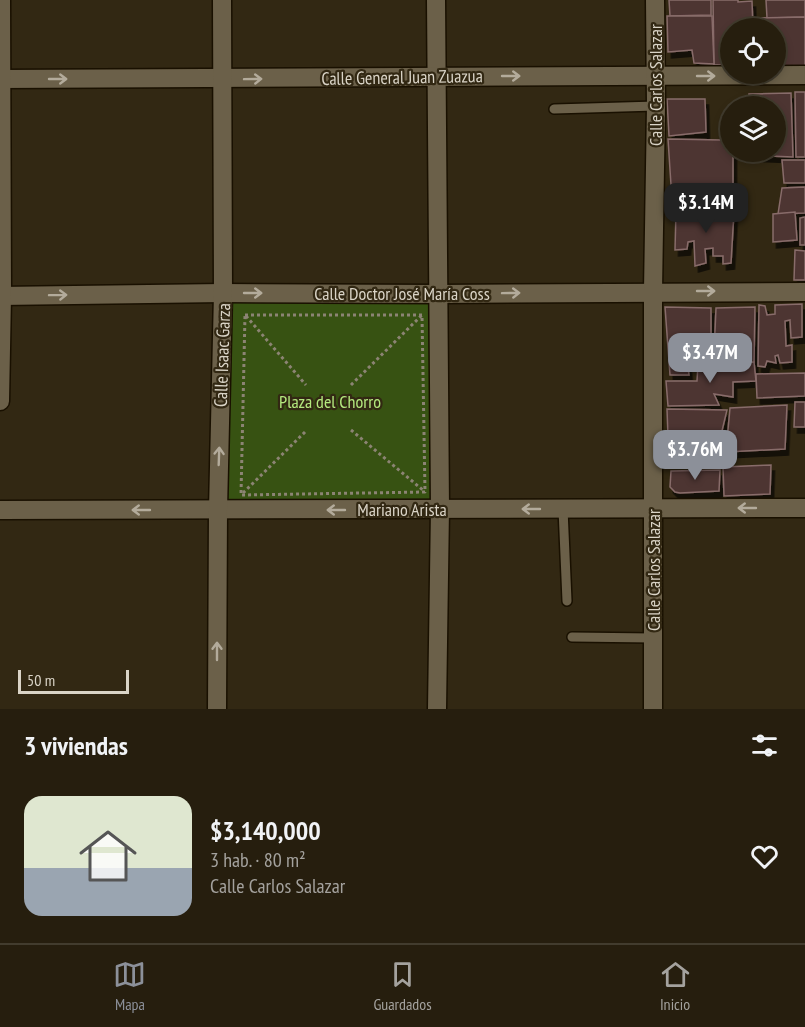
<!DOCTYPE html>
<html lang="es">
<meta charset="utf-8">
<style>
body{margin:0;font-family:"PT Sans Narrow",sans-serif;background:#2e2717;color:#f1f3f6;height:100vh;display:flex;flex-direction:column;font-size:22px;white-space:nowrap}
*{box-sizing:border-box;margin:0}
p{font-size:20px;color:#a4a29e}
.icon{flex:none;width:33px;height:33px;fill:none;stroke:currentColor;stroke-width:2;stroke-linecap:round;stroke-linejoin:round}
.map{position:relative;height:709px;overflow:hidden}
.sheet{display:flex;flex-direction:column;background:#261e0e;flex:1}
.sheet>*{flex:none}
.buttons{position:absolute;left:720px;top:18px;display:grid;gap:12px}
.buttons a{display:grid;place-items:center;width:66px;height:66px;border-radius:50%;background:#261e0e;box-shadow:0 3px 9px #0003,0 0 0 2px #423c2e;font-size:30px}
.scale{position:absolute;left:18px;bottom:15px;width:111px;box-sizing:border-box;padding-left:6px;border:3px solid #dad4c7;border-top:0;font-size:16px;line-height:21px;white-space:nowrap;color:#dad4c7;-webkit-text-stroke:4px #322813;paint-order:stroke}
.price{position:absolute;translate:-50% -51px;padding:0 14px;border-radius:12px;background:#8c9099;color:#fff;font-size:20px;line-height:39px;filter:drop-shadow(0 2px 3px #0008)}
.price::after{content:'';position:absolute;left:50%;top:36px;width:18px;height:14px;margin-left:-9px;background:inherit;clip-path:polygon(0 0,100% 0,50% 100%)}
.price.on{background:#222;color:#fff}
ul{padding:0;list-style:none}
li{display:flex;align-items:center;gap:18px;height:150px;padding:0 24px}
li+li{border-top:2px solid #423c2e}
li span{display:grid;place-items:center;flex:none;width:168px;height:120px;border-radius:18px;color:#555}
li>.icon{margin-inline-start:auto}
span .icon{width:72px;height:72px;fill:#fffc;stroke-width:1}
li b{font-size:26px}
h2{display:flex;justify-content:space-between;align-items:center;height:72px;padding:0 24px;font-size:26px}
.menu{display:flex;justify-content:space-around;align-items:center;height:84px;border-top:2px solid #423c2e;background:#261e0e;font-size:16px;color:#a4a29e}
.menu a{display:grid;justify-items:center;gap:3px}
.menu .on{color:#8c9099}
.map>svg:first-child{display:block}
.green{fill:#375212}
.building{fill:#4e3433;stroke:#886c6a;stroke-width:1.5;filter:url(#shadow)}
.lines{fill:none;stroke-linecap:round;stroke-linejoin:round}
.lane-casing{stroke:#191000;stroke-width:12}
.street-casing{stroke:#191000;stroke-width:21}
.path{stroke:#8c8474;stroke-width:3;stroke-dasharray:3 3;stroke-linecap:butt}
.lane{stroke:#6b6049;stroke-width:9}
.street{stroke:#6b6049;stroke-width:18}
.oneway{stroke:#b3ab9b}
.labels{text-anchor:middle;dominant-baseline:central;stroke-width:4.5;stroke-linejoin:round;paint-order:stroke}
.street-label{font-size:18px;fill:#dad4c7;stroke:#322813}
.park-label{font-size:18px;fill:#b4e87e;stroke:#322813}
</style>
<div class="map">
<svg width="805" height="709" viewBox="0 0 805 709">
<defs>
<filter id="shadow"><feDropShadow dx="3.5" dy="6" stdDeviation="0" flood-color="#0009"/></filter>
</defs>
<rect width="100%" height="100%" fill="#322813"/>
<polygon class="green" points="223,293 439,294 440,509 218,510"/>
<g class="building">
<polygon points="669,0 711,0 711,15 670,16"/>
<polygon points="713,0 738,0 738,2 752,1 753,28 730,28 730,65 714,65"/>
<polygon points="766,0 805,0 805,17 767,18"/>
<polygon points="667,16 712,16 714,64 694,63 692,50 668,52"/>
<polygon points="805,17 805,66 776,66 776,28 757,28 757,18"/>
<polygon points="795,92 805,92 805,157 796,157"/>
<polygon points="791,93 793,157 748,155 748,152 776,152 776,106 749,106 749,94"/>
<polygon points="667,99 705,99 706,132 669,136"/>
<polygon points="730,132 730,152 733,152 733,187 671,185 668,139 722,140 725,133"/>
<polygon points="782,160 805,160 805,183 784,183"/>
<polygon points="805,187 805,213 778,214 782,188"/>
<polygon points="673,188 711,189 710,204 672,206"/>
<polygon points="676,211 734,212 731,263 723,264 723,256 713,256 713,248 705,249 706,263 695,266 694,241 688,242 687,249 675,250"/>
<polygon points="795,212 797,240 773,242 773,214"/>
<polygon points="805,217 805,245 800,245 800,218"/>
<polygon points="795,250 805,251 805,280 794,280"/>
<polygon points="802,304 802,337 791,338 790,320 785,321 786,346 792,345 792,362 780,363 778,355 775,356 776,363 767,361 765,367 758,366 759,305 765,306 767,315 775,314 775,305"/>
<polygon points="665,307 711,308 711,349 685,346 689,375 670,375"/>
<polygon points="755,307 754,362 729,364 729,354 714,353 716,308"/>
<polygon points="754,362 756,381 733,382 733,397 714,394 719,405 668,406 666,381 697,381 698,364"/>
<polygon points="805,373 805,396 757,398 756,374"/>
<polygon points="795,402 805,402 805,427 794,427"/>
<polygon points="787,405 785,449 726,452 730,408"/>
<polygon points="667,409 727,410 721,435 668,436"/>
<polygon points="771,465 770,494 724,496 723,467"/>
<polygon points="720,470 719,491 680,493 675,492 670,487 671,471"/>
</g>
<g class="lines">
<defs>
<g id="lane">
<polyline points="554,109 656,106"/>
<polyline points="563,509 567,601"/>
<polyline points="572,637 653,638"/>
</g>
<g id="street">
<polyline points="436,0 440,509 437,709"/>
<polyline points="0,79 805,75"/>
<polyline points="0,296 223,293 439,294 805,292"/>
<polyline points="0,401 2,296 1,0"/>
<polyline points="0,510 805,508"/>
<polyline points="217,709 218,510 223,293 222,0"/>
<polyline points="653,709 653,291 656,106 655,0"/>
</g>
</defs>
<use href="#lane" class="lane-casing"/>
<use href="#street" class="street-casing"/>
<g class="path">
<polygon points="245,315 422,315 425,492 241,495"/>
<polyline points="246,316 306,385"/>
<polyline points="351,385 422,315"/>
<polyline points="351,430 424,491"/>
<polyline points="243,493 306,431"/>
</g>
<use href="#lane" class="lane"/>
<use href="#street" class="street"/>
</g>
<defs><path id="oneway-shaft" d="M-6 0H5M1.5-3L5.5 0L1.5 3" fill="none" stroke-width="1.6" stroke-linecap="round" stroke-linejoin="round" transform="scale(1.5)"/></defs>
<g class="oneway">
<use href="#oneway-shaft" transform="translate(511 76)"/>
<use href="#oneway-shaft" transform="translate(706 76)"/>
<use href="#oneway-shaft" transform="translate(58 79)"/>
<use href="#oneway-shaft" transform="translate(253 79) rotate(-1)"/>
<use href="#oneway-shaft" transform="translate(706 291)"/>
<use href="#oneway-shaft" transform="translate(253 293)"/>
<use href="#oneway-shaft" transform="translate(511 293) rotate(-1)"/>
<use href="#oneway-shaft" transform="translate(58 295) rotate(-1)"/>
<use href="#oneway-shaft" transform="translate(219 456) rotate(-88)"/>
<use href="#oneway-shaft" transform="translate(747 508) rotate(180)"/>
<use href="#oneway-shaft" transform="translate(531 509) rotate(180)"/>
<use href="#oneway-shaft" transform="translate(141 510) rotate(-180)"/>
<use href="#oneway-shaft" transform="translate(336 510) rotate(180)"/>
<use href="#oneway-shaft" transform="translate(217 651) rotate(-90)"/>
</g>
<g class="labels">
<g class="street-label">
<text transform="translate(402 77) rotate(-1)">Calle General Juan Zuazua</text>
<text transform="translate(655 85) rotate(-90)">Calle Carlos Salazar</text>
<text x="402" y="293">Calle Doctor José María Coss</text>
<text transform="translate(222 355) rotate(-88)">Calle Isaac Garza</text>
<text x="402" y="509">Mariano Arista</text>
<text transform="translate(653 570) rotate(-90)">Calle Carlos Salazar</text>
</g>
<g class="park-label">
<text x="330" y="401">Plaza del Chorro</text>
</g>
</g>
</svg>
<div class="buttons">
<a><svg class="icon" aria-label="locate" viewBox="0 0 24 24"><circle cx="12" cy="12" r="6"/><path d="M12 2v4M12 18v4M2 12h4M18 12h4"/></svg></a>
<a><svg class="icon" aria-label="layers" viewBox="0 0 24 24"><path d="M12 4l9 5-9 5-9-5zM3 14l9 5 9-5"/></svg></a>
</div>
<div class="scale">50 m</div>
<b class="price on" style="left:706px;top:234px">$3.14M</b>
<b class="price" style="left:710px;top:384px">$3.47M</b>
<b class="price" style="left:695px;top:481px">$3.76M</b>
</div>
<section class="sheet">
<h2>3 viviendas<svg class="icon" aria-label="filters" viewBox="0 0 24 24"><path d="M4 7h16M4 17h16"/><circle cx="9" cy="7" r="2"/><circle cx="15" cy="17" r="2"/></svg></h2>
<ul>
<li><span style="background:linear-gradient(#dfe7d0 60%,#9aa5b1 0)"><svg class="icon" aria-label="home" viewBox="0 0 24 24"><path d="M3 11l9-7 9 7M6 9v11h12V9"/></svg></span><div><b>$3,140,000</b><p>3 hab. · 80 m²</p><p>Calle Carlos Salazar</p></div><svg class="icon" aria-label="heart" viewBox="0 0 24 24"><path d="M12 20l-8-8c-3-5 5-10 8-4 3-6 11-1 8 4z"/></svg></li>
</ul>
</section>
<nav class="menu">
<a class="on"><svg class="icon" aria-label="map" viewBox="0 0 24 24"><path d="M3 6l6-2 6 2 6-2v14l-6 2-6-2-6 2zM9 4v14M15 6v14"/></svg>Mapa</a>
<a><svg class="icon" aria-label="saved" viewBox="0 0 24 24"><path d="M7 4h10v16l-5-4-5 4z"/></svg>Guardados</a>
<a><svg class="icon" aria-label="home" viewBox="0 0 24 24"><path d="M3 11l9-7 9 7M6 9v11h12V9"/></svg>Inicio</a>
</nav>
